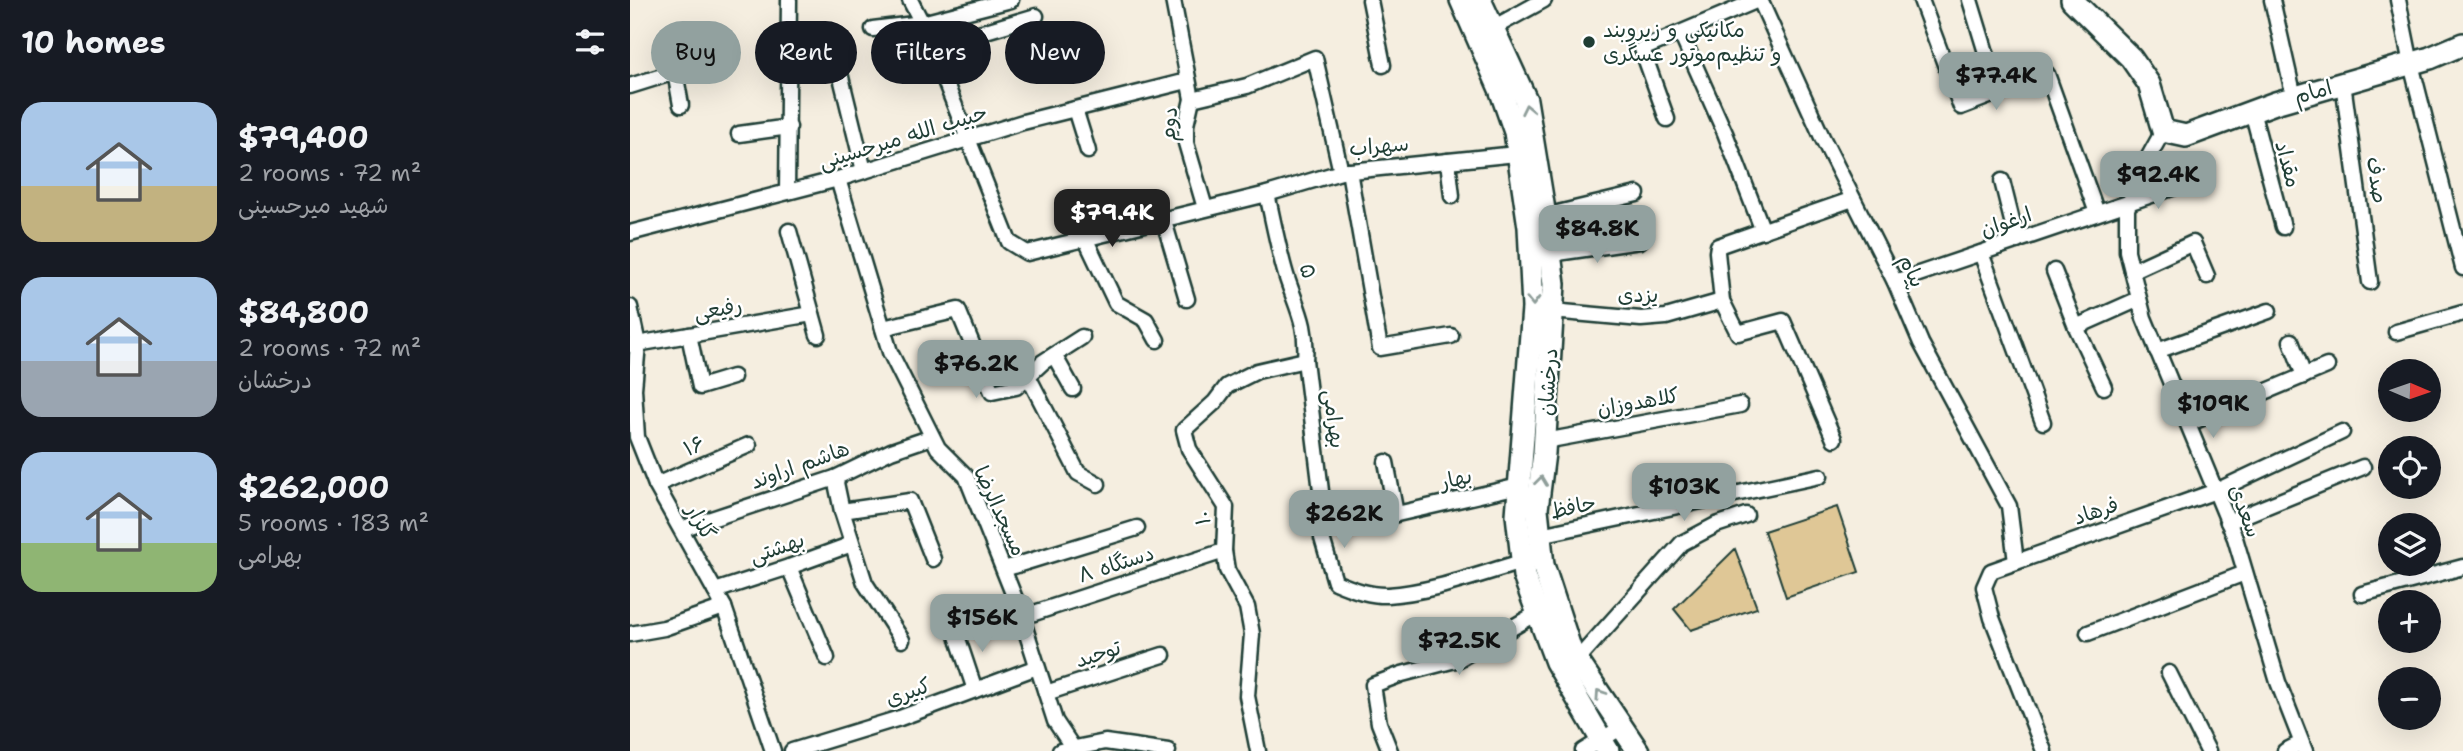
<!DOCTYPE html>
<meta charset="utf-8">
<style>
body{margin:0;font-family:"Shantell Sans","Playpen Sans Arabic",sans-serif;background:#242831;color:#f1f3f6;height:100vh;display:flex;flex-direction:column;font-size:26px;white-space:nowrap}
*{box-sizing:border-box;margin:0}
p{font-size:23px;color:#9ea1a6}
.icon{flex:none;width:38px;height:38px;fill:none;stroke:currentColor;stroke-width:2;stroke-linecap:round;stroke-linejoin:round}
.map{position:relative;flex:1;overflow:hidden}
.details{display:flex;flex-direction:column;background:#171b24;width:630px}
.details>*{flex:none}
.banner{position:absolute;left:21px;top:21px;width:665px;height:63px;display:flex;gap:14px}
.needle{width:46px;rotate:92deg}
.tools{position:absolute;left:1748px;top:359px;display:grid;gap:14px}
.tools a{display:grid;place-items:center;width:63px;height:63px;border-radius:50%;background:#171b24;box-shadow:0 7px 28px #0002;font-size:35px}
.price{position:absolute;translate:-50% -60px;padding:0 16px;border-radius:14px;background:#92a19f;color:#111;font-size:23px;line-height:46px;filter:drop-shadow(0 2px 4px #0008)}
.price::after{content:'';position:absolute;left:50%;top:42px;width:21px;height:16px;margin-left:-10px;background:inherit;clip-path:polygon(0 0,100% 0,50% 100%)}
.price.active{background:#222;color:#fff}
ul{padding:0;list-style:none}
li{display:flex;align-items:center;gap:21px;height:175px;padding:0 21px}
li span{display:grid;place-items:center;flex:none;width:196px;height:140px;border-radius:21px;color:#555}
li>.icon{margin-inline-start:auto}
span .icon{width:84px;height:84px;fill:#fffc;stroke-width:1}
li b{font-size:30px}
h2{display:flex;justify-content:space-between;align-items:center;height:84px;padding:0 21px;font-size:30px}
.pill{padding:0 24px;border-radius:32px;background:#171b24;box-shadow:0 7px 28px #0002;font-size:24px;line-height:63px}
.pill.active{background:#92a19f;color:#111}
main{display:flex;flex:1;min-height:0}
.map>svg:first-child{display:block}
.building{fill:#dfc796;stroke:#1f3d34;stroke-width:2}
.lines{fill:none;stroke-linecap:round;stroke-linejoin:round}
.street-casing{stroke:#1f3d34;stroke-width:19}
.secondary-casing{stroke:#1f3d34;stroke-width:26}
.street{stroke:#fff;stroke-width:14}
.secondary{stroke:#fff;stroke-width:21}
.oneway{stroke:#8f9e9a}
.poi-dot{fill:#1f3d34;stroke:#fff;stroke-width:2.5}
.labels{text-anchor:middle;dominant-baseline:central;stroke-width:5;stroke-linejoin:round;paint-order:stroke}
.poi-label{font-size:21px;fill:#1f3d34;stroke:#fff;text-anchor:start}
.street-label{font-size:21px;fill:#1f3d34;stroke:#fff}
</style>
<main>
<section class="details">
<h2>10 homes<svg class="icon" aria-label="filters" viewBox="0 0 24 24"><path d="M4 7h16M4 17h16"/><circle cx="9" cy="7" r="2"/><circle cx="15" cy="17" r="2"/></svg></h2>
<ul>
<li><span style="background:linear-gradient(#a9c7e8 60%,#c2b280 0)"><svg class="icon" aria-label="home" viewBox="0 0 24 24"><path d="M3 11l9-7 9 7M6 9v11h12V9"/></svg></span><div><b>$79,400</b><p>2 rooms · 72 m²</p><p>شهید میرحسینی</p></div></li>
<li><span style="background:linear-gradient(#a9c7e8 60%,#9aa5b1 0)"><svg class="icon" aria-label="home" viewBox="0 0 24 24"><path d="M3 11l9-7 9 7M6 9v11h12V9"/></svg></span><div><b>$84,800</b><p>2 rooms · 72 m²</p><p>درخشان</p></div></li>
<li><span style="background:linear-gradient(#a9c7e8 65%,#8fb573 0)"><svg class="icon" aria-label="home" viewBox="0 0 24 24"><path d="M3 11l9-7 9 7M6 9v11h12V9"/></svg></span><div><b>$262,000</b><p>5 rooms · 183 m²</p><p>بهرامی</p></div></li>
</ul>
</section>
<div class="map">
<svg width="1833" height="751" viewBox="0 0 1833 751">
<rect width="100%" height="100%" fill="#f5eee0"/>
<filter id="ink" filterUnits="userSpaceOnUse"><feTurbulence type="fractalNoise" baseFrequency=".0143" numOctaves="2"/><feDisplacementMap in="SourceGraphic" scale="14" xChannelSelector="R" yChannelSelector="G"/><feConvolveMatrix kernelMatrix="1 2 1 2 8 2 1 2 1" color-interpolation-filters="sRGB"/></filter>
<g filter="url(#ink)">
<g class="building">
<polygon points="1207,507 1229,572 1156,597 1134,531"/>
<polygon points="1105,549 1127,608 1061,630 1044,609"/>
</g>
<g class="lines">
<defs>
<g id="street">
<polyline points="280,0 292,23 379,242 397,253 637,194 711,172 896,153"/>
<polyline points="543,0 562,99 556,125 556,143 575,208"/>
<polyline points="740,0 753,65"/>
<polyline points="1130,0 1192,137 1265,282 1291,343 1379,506 1386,562"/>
<polyline points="1291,0 1331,107 1417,74 1467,213"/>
<polyline points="1340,0 1368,92"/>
<polyline points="1642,0 1664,97"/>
<polyline points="1768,0 1781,64 1833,268"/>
<polyline points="863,28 914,0"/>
<polyline points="243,29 292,23 381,0"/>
<polyline points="1051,34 1095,133 1133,231"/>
<polyline points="302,47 406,16"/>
<polyline points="209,69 234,171"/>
<polyline points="45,72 51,105"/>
<polyline points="1713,83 1740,282"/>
<polyline points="0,86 77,62"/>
<polyline points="562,99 617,86 685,58 711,172"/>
<polyline points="445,109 458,151"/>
<polyline points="1622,111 1653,227"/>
<polyline points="1037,119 1012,49 1128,0"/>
<polyline points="1533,131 1513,167 1497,209 1497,251 1514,318 1605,538 1648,682 1675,751"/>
<polyline points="109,134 159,127"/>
<polyline points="818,161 822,196"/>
<polyline points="719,171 750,348 821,336"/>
<polyline points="208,179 260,352 308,448 336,476 388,606 425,721 443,748"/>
<polyline points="1372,181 1387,241"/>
<polyline points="157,192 159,0"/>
<path d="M637 194C643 220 648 248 656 275 666 307 678 324 675 360L691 491 692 538 705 582C721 589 740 596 758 595 803 592 849 574 892 562"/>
<polyline points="915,216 1007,194"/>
<polyline points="533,218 557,299"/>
<polyline points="159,231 188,335"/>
<polyline points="0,233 208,179 393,122 557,81"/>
<polyline points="455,238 486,303 516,320 527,340"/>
<polyline points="1351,253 1413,422"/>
<polyline points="920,254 1010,241"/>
<polyline points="1424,271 1446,327 1474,387"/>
<polyline points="1502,271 1563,243 1577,276"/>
<polyline points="1265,282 1545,187"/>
<polyline points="0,307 8,344 4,389 7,437 26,485 94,607 143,751"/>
<polyline points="922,311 1011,319 1036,317 1092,301"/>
<polyline points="1446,327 1509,299"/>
<polyline points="253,328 328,310 362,392 386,387 413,362 452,337"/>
<polyline points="1766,332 1833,313"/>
<polyline points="59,335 70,387 103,377"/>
<polyline points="1661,341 1674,376"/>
<polyline points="1,345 182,314"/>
<polyline points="1527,351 1639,311"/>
<polyline points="424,355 443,389"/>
<polyline points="398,376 448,473 468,484"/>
<polyline points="1558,424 1697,366"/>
<polyline points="1204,439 1153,321 1108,333 1092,301 1087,252 1088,246 1223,199"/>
<polyline points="915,441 1110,405"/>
<polyline points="756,462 766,514"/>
<polyline points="205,478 212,511 235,583 272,640"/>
<polyline points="26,485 119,445"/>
<polyline points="212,511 280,501 303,559"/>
<polyline points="732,522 889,486"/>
<polyline points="1598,522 1733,467"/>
<polyline points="51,529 205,478 261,451 302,437"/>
<polyline points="910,535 1190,476"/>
<polyline points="159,567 197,658"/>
<polyline points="374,569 507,528"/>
<polyline points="85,591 159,567 222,544"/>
<polyline points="1732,594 1833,567"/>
<polyline points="392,617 594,551"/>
<polyline points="325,630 345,690"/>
<polyline points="1458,633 1615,573"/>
<polyline points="0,634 34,628 94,607"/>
<polyline points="947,660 1052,543 1086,525 1116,515"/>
<polyline points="1539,673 1578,751"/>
<polyline points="416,693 533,655"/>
<polyline points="162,751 270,718 407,667"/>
<polyline points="430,751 475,742 538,751"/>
<polyline points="628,751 617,696 622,634 617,607 597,570 594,551 596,507 559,449 554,430 585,402 597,386 627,371 675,360"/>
<polyline points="760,751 749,723 743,685 772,674 829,659 914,609"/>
<polyline points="953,751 992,727"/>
<polyline points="1414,751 1362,618 1354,587 1361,571 1586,491 1712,432"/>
<polyline points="1655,751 1671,743"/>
</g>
<g id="secondary">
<polyline points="831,0 870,89 885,132 899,227 903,308 887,515 894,576 926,662 978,751"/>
<polyline points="850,0 896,100 915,216 924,284 914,453 907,509 913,565 941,651 1008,751"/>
<polyline points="1442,0 1501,58 1519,84 1533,131 1556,136 1645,103 1800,58 1833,44"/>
</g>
</defs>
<use href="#street" class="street-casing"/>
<use href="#secondary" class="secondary-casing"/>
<use href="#street" class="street"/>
<use href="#secondary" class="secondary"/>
</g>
<defs><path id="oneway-chevron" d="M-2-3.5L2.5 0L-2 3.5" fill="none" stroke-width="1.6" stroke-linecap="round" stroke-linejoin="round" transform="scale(1.75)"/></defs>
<g class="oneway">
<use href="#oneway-chevron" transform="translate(897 109) rotate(-102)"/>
<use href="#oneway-chevron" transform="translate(903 301) rotate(89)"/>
<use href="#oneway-chevron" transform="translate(911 481) rotate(-83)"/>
<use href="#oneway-chevron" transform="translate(970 694) rotate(-124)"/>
</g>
</g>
<circle class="poi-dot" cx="959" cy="42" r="7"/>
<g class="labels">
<g class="poi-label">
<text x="973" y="30">مکانیکی و زیروبند<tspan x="973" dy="24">و تنظیم‌موتور عسگری</tspan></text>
</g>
<g class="street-label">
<text transform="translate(1683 92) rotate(-16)">امام</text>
<text transform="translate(539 124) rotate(-86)">دوم</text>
<text transform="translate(273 137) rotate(-17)">حبیب الله میرحسینی</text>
<text transform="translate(749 146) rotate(-5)">سهراب</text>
<text transform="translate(1658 164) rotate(75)">مقداد</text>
<text transform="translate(1747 180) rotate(82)">صدف</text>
<text transform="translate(1376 222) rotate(-19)">ارغوان</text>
<text transform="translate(678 271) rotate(73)">۵</text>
<text transform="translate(1282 271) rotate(65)">پیام</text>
<text x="1008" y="295">یزدی</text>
<text transform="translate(88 309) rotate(-10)">رفیعی</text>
<text transform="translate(918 382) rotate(-86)">درخشان</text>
<text transform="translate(1008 402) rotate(-10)">کلاهدوزان</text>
<text transform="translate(704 419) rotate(83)">بهرامی</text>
<text transform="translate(64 446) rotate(-24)">۱۶</text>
<text transform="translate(170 465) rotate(-20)">هاشم اراوند</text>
<text transform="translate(826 479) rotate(-13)">بهار</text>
<text transform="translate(943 507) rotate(-12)">حافظ</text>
<text transform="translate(370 511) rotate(65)">مسجدالرضا</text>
<text transform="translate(1466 511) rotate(-19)">فرهاد</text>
<text transform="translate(1615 511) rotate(69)">سعدی</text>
<text transform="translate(573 518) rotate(-95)">۱۰</text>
<text transform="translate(71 522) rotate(60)">گلزار</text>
<text transform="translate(147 548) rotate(-19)">بهشتی</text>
<text transform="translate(486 564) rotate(-18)">۸ دستگاه</text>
<text transform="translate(468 654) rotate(-18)">توحید</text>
<text transform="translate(278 692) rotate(-20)">کبیری</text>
</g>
</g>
</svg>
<div class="tools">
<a><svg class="needle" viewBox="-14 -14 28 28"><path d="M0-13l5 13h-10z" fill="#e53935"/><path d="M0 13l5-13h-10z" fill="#9ea1a6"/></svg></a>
<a><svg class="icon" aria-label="locate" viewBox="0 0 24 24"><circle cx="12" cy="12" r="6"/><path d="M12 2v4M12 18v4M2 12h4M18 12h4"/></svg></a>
<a><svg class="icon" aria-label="layers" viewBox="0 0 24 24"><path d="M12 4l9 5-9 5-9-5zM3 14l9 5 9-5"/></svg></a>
<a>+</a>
<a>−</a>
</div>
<b class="price" style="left:1366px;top:112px">$77.4K</b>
<b class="price" style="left:1528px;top:211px">$92.4K</b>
<b class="price active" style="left:482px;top:249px">$79.4K</b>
<b class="price" style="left:967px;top:265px">$84.8K</b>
<b class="price" style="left:346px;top:400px">$76.2K</b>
<b class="price" style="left:1583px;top:440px">$109K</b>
<b class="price" style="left:1054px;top:523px">$103K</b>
<b class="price" style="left:714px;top:550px">$262K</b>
<b class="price" style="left:352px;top:654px">$156K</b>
<b class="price" style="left:829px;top:677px">$72.5K</b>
<div class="banner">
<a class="pill active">Buy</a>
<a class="pill">Rent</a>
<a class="pill">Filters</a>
<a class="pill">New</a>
</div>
</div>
</main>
